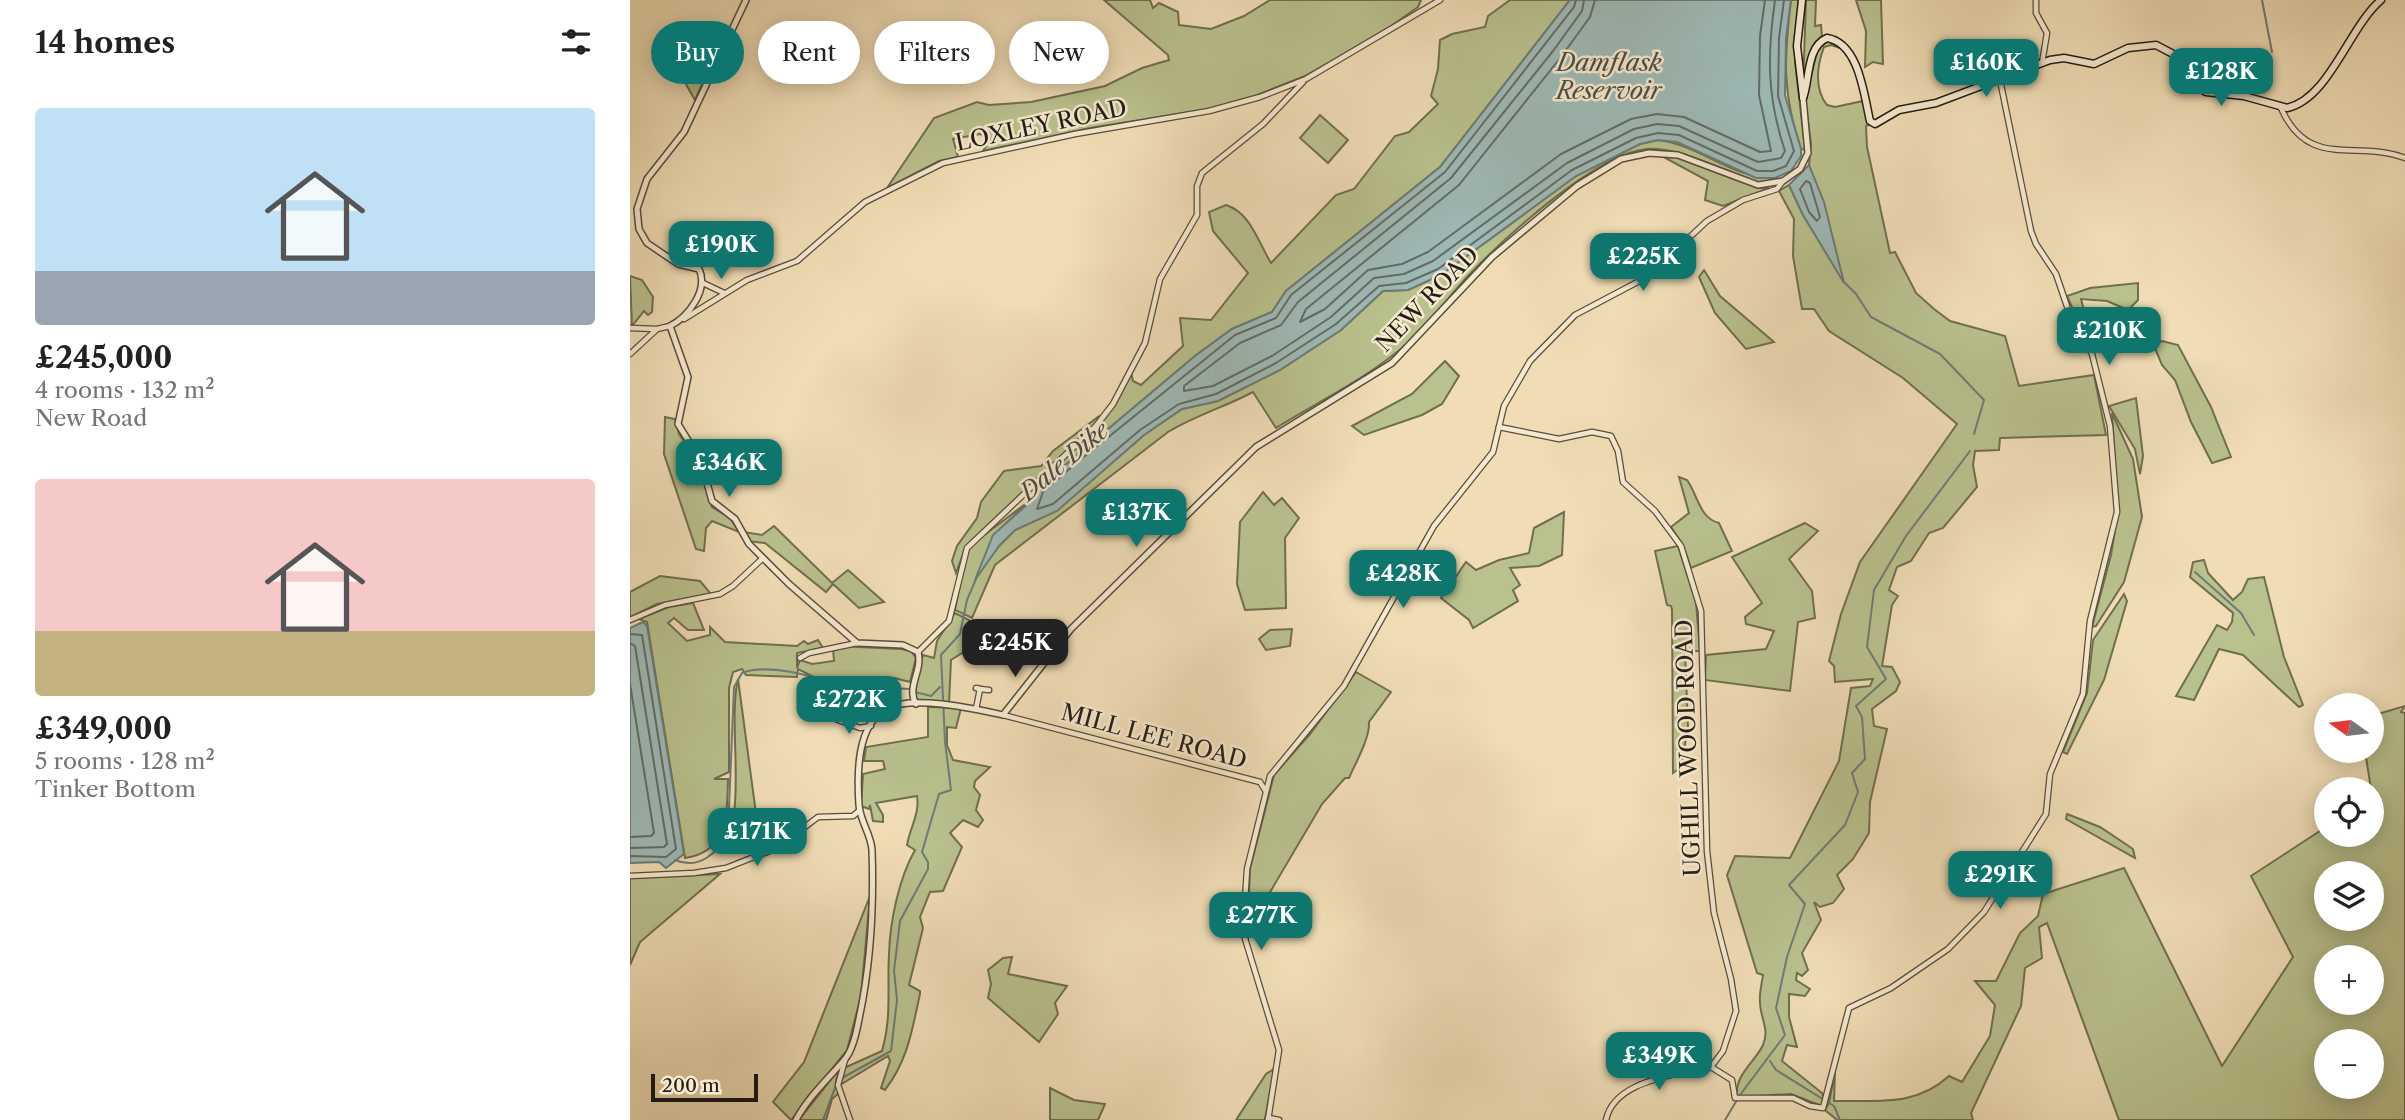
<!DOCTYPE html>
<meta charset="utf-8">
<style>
body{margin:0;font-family:"Libre Caslon Text",serif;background:#f2f2f2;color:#222;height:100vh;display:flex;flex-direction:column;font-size:26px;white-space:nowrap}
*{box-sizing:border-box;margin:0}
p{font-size:23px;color:#767676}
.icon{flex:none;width:38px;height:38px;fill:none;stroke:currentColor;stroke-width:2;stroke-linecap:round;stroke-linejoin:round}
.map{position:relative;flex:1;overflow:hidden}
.drawer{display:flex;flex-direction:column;background:#fff;width:630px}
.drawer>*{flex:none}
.guide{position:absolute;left:21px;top:21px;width:665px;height:63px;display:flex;gap:14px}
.needle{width:46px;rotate:284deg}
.fabs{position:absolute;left:1684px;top:693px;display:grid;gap:14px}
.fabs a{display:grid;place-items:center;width:70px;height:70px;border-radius:50%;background:#fff;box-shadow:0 4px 18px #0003;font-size:35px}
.scale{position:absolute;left:21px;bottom:18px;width:107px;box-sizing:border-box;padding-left:7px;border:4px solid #251d14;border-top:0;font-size:19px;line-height:24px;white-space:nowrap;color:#251d14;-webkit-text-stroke:5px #f5e9cf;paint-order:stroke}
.price{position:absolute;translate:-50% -60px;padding:0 16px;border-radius:14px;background:#0f766e;color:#fff;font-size:23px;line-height:46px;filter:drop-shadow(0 2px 4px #0008)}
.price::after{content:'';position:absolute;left:50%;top:42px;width:21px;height:16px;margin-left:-10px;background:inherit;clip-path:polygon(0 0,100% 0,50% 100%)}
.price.on{background:#222;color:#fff}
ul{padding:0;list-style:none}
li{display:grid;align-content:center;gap:14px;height:371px;padding:0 35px}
li span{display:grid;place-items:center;height:217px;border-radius:7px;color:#555}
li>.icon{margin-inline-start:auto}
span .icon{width:126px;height:126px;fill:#fffc;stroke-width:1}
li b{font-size:30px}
h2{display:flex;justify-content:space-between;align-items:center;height:84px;padding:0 35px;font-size:30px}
.chip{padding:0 24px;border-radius:32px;background:#fff;box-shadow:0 4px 18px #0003;font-size:24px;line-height:63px}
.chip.on{background:#0f766e;color:#fff}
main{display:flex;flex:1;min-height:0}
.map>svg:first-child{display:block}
.green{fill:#b9c18d;stroke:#6f6f50;stroke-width:2;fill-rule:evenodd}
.water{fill:#9ebab7;stroke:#6e7b76;stroke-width:2}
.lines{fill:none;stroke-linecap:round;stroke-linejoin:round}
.shore{stroke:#626c66;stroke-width:2}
.stream{stroke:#6e7b76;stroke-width:2}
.minor-casing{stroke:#584d3c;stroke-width:7}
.tertiary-casing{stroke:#584d3c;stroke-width:8}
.secondary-casing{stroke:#251d14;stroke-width:9}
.minor{stroke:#f5e9cf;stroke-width:4.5}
.tertiary{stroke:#f5e9cf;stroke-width:5}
.secondary{stroke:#f5e9cf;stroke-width:6}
.labels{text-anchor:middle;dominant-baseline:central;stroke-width:5;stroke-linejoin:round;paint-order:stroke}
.street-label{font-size:23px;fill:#251d14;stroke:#f5e9cf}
.water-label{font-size:24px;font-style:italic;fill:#494c45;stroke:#f5e9cf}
</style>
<main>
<section class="drawer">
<h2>14 homes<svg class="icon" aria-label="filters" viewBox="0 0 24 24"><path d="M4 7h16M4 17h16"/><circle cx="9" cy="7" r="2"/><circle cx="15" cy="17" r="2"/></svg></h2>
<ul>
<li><span style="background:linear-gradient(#bfe0f5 75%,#9aa5b1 0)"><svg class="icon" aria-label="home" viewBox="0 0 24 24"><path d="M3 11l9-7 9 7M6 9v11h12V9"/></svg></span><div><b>£245,000</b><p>4 rooms · 132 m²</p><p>New Road</p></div></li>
<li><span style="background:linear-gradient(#f6c9c9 70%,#c2b280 0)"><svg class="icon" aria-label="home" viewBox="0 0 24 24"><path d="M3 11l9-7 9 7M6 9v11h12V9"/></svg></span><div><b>£349,000</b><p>5 rooms · 128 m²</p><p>Tinker Bottom</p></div></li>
</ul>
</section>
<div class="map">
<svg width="1775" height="1120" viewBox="0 0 1775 1120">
<rect width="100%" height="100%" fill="#f0ddb5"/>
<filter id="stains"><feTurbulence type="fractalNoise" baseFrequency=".00286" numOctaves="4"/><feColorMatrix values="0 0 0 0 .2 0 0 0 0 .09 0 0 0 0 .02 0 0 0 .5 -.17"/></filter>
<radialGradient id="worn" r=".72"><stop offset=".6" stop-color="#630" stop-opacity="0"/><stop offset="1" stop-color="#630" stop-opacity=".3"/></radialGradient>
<g class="green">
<polygon points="474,0 520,0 523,8 529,3 548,12 549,25 581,29 614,16 640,0 791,0 788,7 754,31 675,76 622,97 579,109 460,128 353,151 361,139 350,134 323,139 328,157 309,161 257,188 304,118 347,102 359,105 401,102 475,86 512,68 539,60 538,55"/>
<path d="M880 0H940L810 167 656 291 642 312 602 329 565 356 408 488 398 491 468 427 489 398 501 372 503 381 511 385 553 346 550 318 581 320 618 273 583 231 579 212 596 205C621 213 628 242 641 263L706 195 724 189 765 136 779 132 808 104 801 96 808 69 810 40 822 34 855 27 858 16Z"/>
<path d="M1161 0H1170L1165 61 1175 150 1171 149C1152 93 1154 59 1161 0Z"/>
<polygon points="1176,0 1186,0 1185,26 1191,25 1192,36 1184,44 1173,88"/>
<polygon points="1226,0 1251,0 1253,64 1243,62 1235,67 1236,31"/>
<polygon points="60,38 78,71 65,100 37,51"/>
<path d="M1199 41 1213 49 1201 45 1194 47C1187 65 1184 89 1197 105L1205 107 1233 101 1239 125 1236 126 1237 147 1260 253 1265 252 1286 293 1304 309 1320 321 1375 336 1389 386 1464 375 1476 435 1370 438 1369 450 1345 451 1343 465 1347 487 1313 528 1299 533 1281 561 1267 567 1259 590 1268 596 1262 605 1252 666 1262 667 1270 682 1266 691 1242 709 1244 726 1257 729 1240 802 1239 833 1223 859 1207 875 1214 889 1203 903 1190 907 1184 902 1191 920 1172 953 1178 970 1172 976 1167 973 1166 980 1180 989 1175 996 1159 994V1017L1167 1047 1157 1045 1152 1061 1192 1093 1195 1100 1192 1106 1161 1094 1107 1097C1104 1075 1125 1062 1133 1045 1140 1029 1130 1018 1130 1002 1129 993 1132 983 1133 975L1127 973 1097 875 1105 856 1160 858 1209 761 1221 688 1240 686 1243 679 1205 682 1204 666 1199 661 1211 614 1230 562 1327 424 1273 378 1199 331 1184 309H1172L1163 256 1164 219 1149 191 1159 185 1173 215 1213 279 1179 165 1181 144 1175 99 1188 49 1192 43Z"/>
<polygon points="690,115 718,140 698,163 670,138"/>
<path d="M1028 140C1070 145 1102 179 1145 178L1141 182 1128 183C1098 172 1047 146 1017 149 966 153 872 240 837 277 816 300 796 328 772 348 735 379 688 402 646 428L623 392C595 407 566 415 538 432L365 565 342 618 325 610 337 548 398 502 364 535 347 576 369 546 385 530 427 510 514 435 552 409 588 401 650 370 711 330 753 291 778 290 811 275 946 176 1010 144Z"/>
<polygon points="1030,155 1046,157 1128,188 1139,188 1093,206 1075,200 1078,181"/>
<polygon points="1074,270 1090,296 1144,342 1116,349 1085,313 1069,277"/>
<polygon points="0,276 12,280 23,297 22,312 18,315 14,311 2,326"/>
<polygon points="1508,283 1508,300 1498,310 1477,301 1451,299 1462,339 1450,325 1437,296 1460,288"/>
<polygon points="1532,341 1548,345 1581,407 1601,457 1582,463 1561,422 1545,380 1532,365 1524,346"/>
<polygon points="815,361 829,376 812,404 792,415 734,435 722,426 782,394"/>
<polygon points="1506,398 1513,456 1510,474 1505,449 1479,406"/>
<polygon points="1482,413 1503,459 1512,517 1494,582 1466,626 1462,627 1481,555 1488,512"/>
<polygon points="35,417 45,419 49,434 69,462 82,507 100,518 109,532 82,521 76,528 74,551 66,549 34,454"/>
<polygon points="468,417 467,422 342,540 335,549 326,573 322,561 327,546 347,518 351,502 374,471 411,466 423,451"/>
<path d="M1049 477 1057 480C1068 495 1069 518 1089 523L1102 551 1061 568 1053 545 1041 527 1059 513Z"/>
<polygon points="633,492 644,505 652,498 669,518 655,538 656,608 615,610 607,584 610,522"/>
<polygon points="934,512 932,555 909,566 880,568 890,585 883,590 888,601 843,628 839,620 811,598 836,562 846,570 869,560 899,553 904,528"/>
<polygon points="1175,523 1188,531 1159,559 1182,591 1185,618 1168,622 1160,691 1075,680 1076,655 1136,649 1144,631 1116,624 1115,617 1132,603 1102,557"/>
<polygon points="144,526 202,583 218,570 254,602 229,608 203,584 196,592 135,543 118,541 114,532 132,535"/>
<polygon points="1048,546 1066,603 1070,651 1055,651 1058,727 1051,767 1043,773 1042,610 1041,606 1037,605 1025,551"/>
<polygon points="1574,560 1578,573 1603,600 1612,592 1618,579 1634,577 1654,657 1673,705 1669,707 1613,655 1589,649 1564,700 1546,696 1587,625 1597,630 1602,622 1603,613 1560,577 1563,562"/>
<polygon points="30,576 70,581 81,594 27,604 0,617 0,592"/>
<polygon points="1494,594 1497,601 1474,680 1437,754 1433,752 1457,693 1463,640"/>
<path d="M63 603 74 630H58L44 618 38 623 57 641 80 635V627L95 642 167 646 174 641 178 644 188 640 193 648 167 653V668L170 660 182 664 204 661 203 649 207 646 271 649 281 651 286 658 280 682 264 678 243 710 217 704 208 689 168 669 167 677 116 675 112 669 103 672 99 688V772L84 779H98C97 814 98 852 55 858L17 622 9 619 39 607Z"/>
<polygon points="325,613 339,620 333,644 340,648 321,660 319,703 287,700 283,692 293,655 304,658 307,641"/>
<polygon points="662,629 660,646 636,650 629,639 640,630"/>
<path d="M726 672 761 692 739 722C740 738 726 762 719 778H715L692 804 620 926 617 946 620 869 644 775 680 734Z"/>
<path d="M108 679 131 851 125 852 122 844 90 851C119 817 97 725 108 679Z"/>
<path d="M1775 706 1771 712 1775 713V1120H1489L1417 923 1409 927 1412 958 1395 968 1391 1006 1341 1113 1343 1120H1207L1195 1110 1199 1103 1205 1071 1204 1101C1248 1100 1285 1107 1319 1076L1332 1082 1360 1036 1365 1005 1345 981H1366L1390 933 1408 916 1413 894 1494 868 1592 1066 1663 957 1621 876 1696 827V835H1741V789L1735 751H1741V716ZM1696 873H1741V919H1696ZM1696 957H1741V1003H1696ZM1696 1041H1741V1087H1696Z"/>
<path d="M298 707 331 708 326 728 317 727V745L323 760 360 767 345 781 344 787 350 795 346 810 353 820 348 827 333 820 320 833 332 847 313 891 300 892 290 917 293 928 279 985 290 991V994C282 1030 278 1060 255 1090L251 1088 260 1061 258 1056 210 1085 214 1068 252 1051C262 1016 257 989 259 954 260 921 269 878 285 850L277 845C280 827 290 814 287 796L246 803 253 815V822L243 821 240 805 239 809 231 806 233 774 255 769 253 761H234L236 747 298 737Z"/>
<polygon points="1437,814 1470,827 1503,849 1505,858 1436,819"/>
<polygon points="90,874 10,942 0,965 0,878"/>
<polygon points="240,896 231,996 217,1050 161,1120 143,1102 174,1062"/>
<polygon points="382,957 378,974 437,986 425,1003 428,1014 409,1042 358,998 361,984 358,970 373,958"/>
<polygon points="210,1068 206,1081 209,1093 202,1099 196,1120 169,1120"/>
<polygon points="644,1069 635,1120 606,1120 636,1074"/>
<polygon points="420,1088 444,1100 475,1104 468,1120 420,1120"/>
</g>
<g class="water">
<polygon points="940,0 1161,0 1156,38 1155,95 1171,149 1171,156 1161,171 1145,178 1126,178 1047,142 1028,140 1010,144 946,176 811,275 778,290 753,291 711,330 650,370 588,401 552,409 514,435 427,511 385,530 369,546 345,580 363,535 399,503 408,488 565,356 602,329 642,312 656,291 810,167"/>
<polygon points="1179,165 1194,202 1214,283 1173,215 1159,185"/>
<polygon points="13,622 17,626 54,854 36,868 29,862 0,863 0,628"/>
</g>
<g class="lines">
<g class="shore">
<polyline points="946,0 944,7 815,172 661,295 646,318 605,335 445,464 413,492 407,509 423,504 510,430 549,404 586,394 646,363 706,324 749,286 776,283 808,269 942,170 1006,138 1028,133 1049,135 1127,171 1143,171 1156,166 1164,151 1148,96 1149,38 1154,0"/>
<path d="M954 0 952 11 923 51 821 178 668 302 651 325 610 343 554 386V391L583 386 642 356 701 317 744 278 774 274 803 261 937 163 1004 129 1027 124 1049 126 1128 162 1151 158 1155 151C1137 97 1137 56 1145 0"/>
<polyline points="965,0 960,17 931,57 829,185 676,309 670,322 695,309 738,270 772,264 798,252 931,154 1001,119 1027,114 1054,117 1130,152 1141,151 1129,95 1130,36 1135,0"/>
<polygon points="1176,181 1180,183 1190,217 1187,221 1179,212 1170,189"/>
<polyline points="0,634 12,635 46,849 36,857 0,856"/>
<polyline points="0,643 5,646 37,844 34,847 0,848"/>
<polyline points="0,684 24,833 21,836 0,837"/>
</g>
<g class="stream">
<polyline points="1632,0 1642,52"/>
<polyline points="1214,282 1226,294 1241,317 1310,354 1354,400 1344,434"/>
<polyline points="1565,572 1611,613 1624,635"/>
<polyline points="285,692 301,696 310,687"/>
<path d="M45 860C68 870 88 854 98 832L104 687 112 673C131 664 187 673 202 688 211 698 215 711 225 720 243 719 252 703 260 688L280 689"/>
<polyline points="1140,1061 1146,1070 1204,1106 1210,1120"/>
<polyline points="212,1078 261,1051 267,1000 264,971 270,921 298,869 298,862 292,852 309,794 321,790 315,742 311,655 330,634 337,600 346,579"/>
<polyline points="1110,1095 1155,1035 1146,1008 1157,957 1175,904 1159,885 1215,825 1228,792 1222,773 1235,759 1232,717 1226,706 1256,679 1237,647 1244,590 1276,536 1340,451"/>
<polyline points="193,1120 206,1085"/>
<polyline points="1095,1120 1107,1100"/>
</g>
<defs>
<g id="minor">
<polyline points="1406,0 1406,13 1417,33 1412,63"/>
<path d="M1651 108C1679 171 1726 139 1775 158"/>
<polyline points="73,283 94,293"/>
<polyline points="54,319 117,280 167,261 235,202 313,163 445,134 579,111 630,97 676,79 810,0"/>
<polyline points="0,328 27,329 40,326"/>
<polyline points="0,354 26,330"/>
<polyline points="869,427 929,439 962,432 981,436 988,451 993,482 1025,511 1051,546 1071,611 1077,851 1084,913 1101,979 1106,1011 1093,1051 1081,1067"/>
<polyline points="0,620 35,605 90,594 103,586 133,558"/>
<polyline points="288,652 319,621 337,548 466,426 483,404 515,343 530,279 567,215 567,186 572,173 633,124 673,82"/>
<polyline points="170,658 179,653 227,643"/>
<polyline points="346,688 350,689 346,709"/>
<polyline points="350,689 359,690"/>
<polyline points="373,715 630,782 635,790"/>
<polyline points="200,717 230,728 241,726"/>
<polyline points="0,876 64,873 96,868 147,848 188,817 223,816 230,810"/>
<polyline points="215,1060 208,1085 220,1120"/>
<polyline points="638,1118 649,1120"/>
<polyline points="638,1120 649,1050 613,932 617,869 640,776 714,686 804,526 863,452 874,406 900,361 945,315 1017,277 1077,221 1113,200 1147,189 1153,181"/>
<path d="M976 1120C984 1081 1043 1076 1073 1067H1081L1102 1080 1105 1098H1163L1180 1106 1193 1108 1219 1008 1261 988 1318 949 1354 912 1416 814 1420 774 1453 694 1460 621 1487 512 1480 426 1462 354 1441 318 1426 274 1406 244 1401 231 1370 80"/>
</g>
<g id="tertiary">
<path d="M116 0 54 132 17 179 7 209 9 229 17 243 48 264 69 269C79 290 58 317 40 326L58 377 48 424 71 461 82 501 105 519 119 544 159 584 227 643 273 645 288 652C293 671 276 687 286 704"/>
<path d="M166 1120C178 1097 199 1078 215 1059 223 1050 227 1030 229 1019 241 963 244 906 242 850 241 834 230 821 229 805 227 775 226 723 258 708 284 695 345 709 373 715L441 629 626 447 762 363 862 257 947 186 991 159 1019 153 1048 155 1128 185 1153 181 1170 169 1178 153 1173 98"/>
</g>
<g id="secondary">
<polyline points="1172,0 1167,46 1173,97"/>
<path d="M1173 98C1180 80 1176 47 1197 38 1229 43 1234 95 1240 121L1245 124 1269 110 1306 103 1420 60 1434 58 1464 64 1498 48 1526 45 1545 55 1566 85 1576 92 1614 96 1657 108C1699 99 1719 27 1751 0"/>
</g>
</defs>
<use href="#minor" class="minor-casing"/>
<use href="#tertiary" class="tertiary-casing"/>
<use href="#secondary" class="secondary-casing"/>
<use href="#minor" class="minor"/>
<use href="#tertiary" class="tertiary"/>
<use href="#secondary" class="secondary"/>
</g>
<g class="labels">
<g class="street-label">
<text transform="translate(411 125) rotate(-12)">LOXLEY ROAD</text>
<text transform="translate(797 299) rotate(-46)">NEW ROAD</text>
<text transform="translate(524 736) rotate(15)">MILL LEE ROAD</text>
<text transform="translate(1058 748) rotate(-92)">UGHILL WOOD ROAD</text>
</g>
<g class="water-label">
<text x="979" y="62">Damflask<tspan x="979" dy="28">Reservoir</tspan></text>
<text transform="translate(434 461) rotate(-40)">Dale Dike</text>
</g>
</g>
<rect width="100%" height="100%" filter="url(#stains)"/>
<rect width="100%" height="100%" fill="url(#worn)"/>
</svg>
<div class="fabs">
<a><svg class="needle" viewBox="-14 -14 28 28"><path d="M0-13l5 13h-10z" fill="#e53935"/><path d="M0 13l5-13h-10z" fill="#767676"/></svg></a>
<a><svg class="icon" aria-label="locate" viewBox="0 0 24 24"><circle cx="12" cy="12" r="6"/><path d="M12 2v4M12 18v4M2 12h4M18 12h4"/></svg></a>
<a><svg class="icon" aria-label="layers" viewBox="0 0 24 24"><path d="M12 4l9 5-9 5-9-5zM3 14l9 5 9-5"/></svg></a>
<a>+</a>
<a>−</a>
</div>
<div class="scale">200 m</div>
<b class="price" style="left:1356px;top:99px">£160K</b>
<b class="price" style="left:1591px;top:108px">£128K</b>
<b class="price" style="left:91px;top:281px">£190K</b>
<b class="price" style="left:1013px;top:293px">£225K</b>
<b class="price" style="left:1479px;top:367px">£210K</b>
<b class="price" style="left:99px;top:499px">£346K</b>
<b class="price" style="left:506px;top:549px">£137K</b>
<b class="price" style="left:773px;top:610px">£428K</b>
<b class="price on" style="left:385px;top:679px">£245K</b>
<b class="price" style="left:219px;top:736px">£272K</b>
<b class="price" style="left:127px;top:868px">£171K</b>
<b class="price" style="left:1370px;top:911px">£291K</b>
<b class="price" style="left:631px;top:952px">£277K</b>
<b class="price" style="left:1029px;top:1092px">£349K</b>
<div class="guide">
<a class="chip on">Buy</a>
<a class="chip">Rent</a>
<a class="chip">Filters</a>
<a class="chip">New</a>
</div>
</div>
</main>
